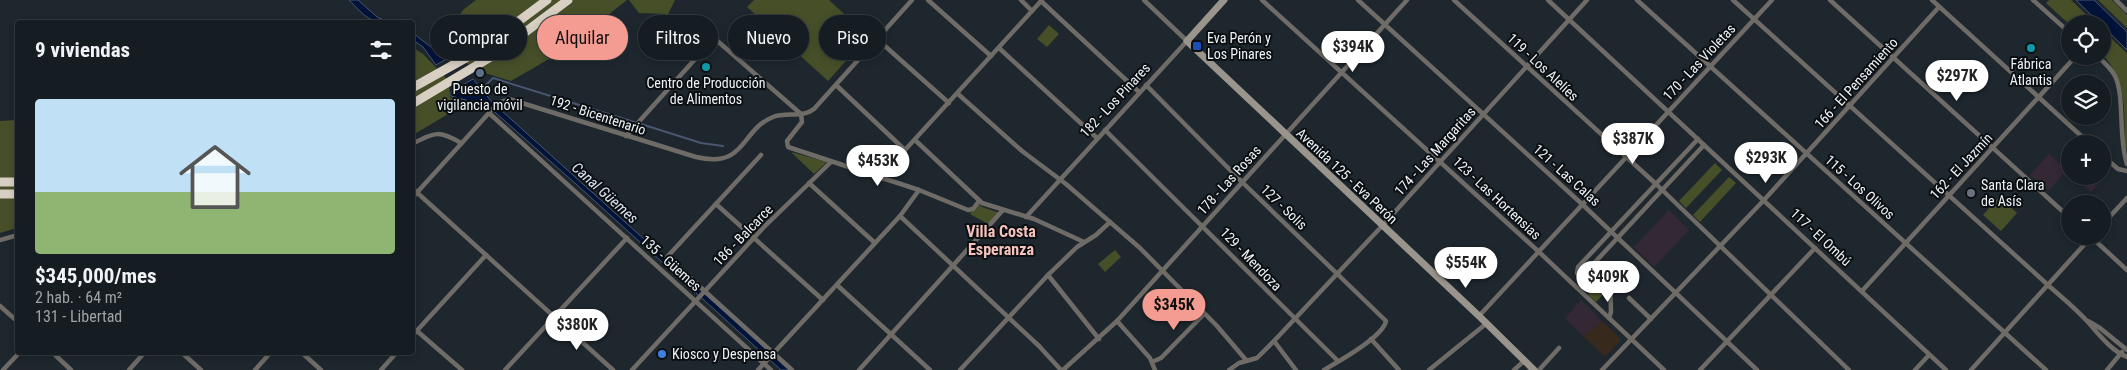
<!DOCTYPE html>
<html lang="es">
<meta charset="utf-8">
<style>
body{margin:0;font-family:"Roboto Condensed",sans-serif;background:#1f262a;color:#f1f3f6;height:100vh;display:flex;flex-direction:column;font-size:19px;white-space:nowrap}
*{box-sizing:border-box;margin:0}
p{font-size:16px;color:#9ea2a5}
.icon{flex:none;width:28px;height:28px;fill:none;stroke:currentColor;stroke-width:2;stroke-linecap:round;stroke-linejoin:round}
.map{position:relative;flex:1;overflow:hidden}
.side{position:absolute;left:15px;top:20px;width:400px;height:335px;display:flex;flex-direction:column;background:#161d22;border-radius:5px;box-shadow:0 2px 8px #0003,0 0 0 1px #353b40}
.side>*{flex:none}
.guide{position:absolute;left:430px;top:15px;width:475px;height:45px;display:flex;gap:10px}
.tools{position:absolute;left:2061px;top:15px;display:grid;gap:10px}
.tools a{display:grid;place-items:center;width:50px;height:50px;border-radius:50%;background:#161d22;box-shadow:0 2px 8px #0003,0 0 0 1px #353b40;font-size:25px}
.price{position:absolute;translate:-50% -42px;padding:0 11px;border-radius:18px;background:#fff;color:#222;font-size:16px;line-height:32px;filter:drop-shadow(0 1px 2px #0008)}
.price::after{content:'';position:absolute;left:50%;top:30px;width:15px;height:11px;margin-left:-8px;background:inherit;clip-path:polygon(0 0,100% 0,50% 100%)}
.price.active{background:#f59c92;color:#111}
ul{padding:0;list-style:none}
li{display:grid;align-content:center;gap:10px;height:265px;padding:0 20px}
li span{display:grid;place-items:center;height:155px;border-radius:5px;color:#555}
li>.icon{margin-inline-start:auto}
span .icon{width:90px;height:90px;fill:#fffc;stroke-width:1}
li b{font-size:21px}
h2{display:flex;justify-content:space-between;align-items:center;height:60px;padding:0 20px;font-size:21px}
.pill{padding:0 18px;border-radius:22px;background:#161d22;box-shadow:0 2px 8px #0003,0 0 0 1px #353b40;font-size:18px;line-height:45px}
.pill.active{background:#f59c92;color:#111}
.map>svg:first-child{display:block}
.education{fill:#352835}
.medical{fill:#38291d}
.green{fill:#474f29}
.water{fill:#021339;stroke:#485672}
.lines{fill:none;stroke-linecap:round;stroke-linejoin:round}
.stream{stroke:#485672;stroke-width:2}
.street{stroke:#6f6c67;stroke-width:4.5}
.secondary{stroke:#99958c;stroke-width:7}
.highway{stroke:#d7d0c3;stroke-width:9}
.transit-dot{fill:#1a4fb4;stroke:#0b0f12;stroke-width:2}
.culture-dot{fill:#0f9aa8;stroke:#0b0f12;stroke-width:2}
.service-dot{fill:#5c6f8a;stroke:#0b0f12;stroke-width:2}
.worship-dot{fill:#6b7280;stroke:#0b0f12;stroke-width:2}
.shop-dot{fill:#3f7fe0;stroke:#0b0f12;stroke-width:2}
.labels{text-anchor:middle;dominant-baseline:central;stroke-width:4;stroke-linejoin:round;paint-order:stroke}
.poi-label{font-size:14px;fill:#edf3f8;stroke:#0b0f12;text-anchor:start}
.street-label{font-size:14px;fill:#edf3f8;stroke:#0b0f12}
.water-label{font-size:15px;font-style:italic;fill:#dce5f3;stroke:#0b0f12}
.quarter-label{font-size:16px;font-weight:bold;fill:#f6c2bc;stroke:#0b0f12}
</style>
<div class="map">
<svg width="2127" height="370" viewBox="0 0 2127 370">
<rect width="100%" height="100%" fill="#1e272e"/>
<g class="education">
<polygon points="2049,154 2061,165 2070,155 2070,173 2066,171 2048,191 2030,175"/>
<polygon points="2104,166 2110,171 2091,192 2085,187 2094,176 2102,176"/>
<polygon points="1669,210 1689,230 1654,267 1634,247"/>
<polygon points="1581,300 1602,321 1584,337 1565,318"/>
</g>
<polygon class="medical" points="1602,321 1620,338 1620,341 1605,357 1584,337"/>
<g class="green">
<path d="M476 0H627L561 52 511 81C474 69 465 72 448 34L463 10Z"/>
<polygon points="629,0 675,0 668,14 639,13"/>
<polygon points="754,0 829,0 868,36 828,81 747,7"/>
<polygon points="2049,0 2071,0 2096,24 2070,24 2070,25 2046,3"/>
<polygon points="2098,0 2112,0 2127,15 2127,28"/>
<polygon points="1049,25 1059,34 1047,47 1037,39"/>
<path d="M2102 30 2127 53V150L2125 144C2124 108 2127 82 2103 55Z"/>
<polygon points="412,47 423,54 449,81 450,97 463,105 413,135"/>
<polygon points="17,120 17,228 0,233 0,121"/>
<polygon points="791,152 827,162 814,174"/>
<polygon points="1715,163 1722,170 1686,208 1679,201"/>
<polygon points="1729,177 1736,183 1700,222 1693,215"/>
<polygon points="1999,197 2017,213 2001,231 1983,215"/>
<polygon points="978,203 982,207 1000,213 988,224 970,214"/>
<polygon points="1115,250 1121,257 1105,272 1098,264"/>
<polygon points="1601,280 1609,288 1596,302 1588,295"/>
</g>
<g class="water">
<path d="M349 0H358L377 17 388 22C368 23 362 13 349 0Z"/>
<polygon points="2076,0 2094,0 2127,32 2127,50"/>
<polygon points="413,33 446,59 436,65 423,47 413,40"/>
<polygon points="473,79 492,102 789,370 781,370 576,184 488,106 451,96 451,92"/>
</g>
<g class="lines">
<g class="stream">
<polyline points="480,91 493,78 634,122"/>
<polyline points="641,124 701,143 723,146"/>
</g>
<g class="street">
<polyline points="928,0 991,56"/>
<polyline points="1021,0 1032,11"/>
<polyline points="1262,0 1538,251 1664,370"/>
<polyline points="1358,0 1583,205 1757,370"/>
<polyline points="1454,0 1656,184 1849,370"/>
<polyline points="1548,0 1946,370"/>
<polyline points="1637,0 2046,370"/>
<path d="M1733 0 2048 285C2060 296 2074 307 2086 320 2098 333 2110 350 2127 357"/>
<polyline points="1830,0 2070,218"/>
<polyline points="1932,0 2090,144"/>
<polyline points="2033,0 2070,33"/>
<polyline points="2116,0 2127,11"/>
<polyline points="1041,1 1139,92"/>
<polyline points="877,39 949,103"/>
<polyline points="999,48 1097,138"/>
<path d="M2097 56C2104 62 2111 68 2115 76 2125 96 2118 138 2127 164"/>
<polyline points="836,85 905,150"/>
<path d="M1146 85 1242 182 1386 321C1383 337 1339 361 1324 370"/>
<polyline points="958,94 1022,151 1066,184 1140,248 1217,326 1246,360"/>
<polyline points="489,113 771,370"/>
<polyline points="801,114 802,122 787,141 788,147 919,190 968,210 973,209 979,201"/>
<polyline points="1105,130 1338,361"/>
<polyline points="626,136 714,38 801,114"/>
<polyline points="1698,139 1578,267 1577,273 1584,274 1704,145"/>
<polyline points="915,140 982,203 1034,219 1084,242"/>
<path d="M412 144C435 132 439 130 461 143"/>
<polyline points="761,155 667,257 792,370"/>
<polyline points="2102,155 2118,169 2127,171"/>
<polyline points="884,179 889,170 905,150 1042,0"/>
<polyline points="809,183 875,243"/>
<polyline points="412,188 613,370"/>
<path d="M412 198 498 103 509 99 696 157C747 169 740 130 773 117 786 112 803 118 814 109L912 0"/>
<polyline points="716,204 823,300"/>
<polyline points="900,216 1039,346 1061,370"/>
<polyline points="1026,217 1187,41 1144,0"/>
<polyline points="2102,225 2127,198"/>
<polyline points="2090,236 2127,270"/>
<polyline points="0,240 18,235"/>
<polyline points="1048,275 1099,339"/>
<polyline points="837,285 930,370"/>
<polyline points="1862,291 2076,56"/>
<polyline points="1629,298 1651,319"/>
<polyline points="0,306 18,322"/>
<polyline points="1479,316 1772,0"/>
<polyline points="1609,318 1611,312 1610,280"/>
<polyline points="1117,321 1150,358 1155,370"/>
<polyline points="2088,321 2100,328 2127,350"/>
<polyline points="417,331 462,370"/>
<polyline points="412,336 486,255"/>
<polyline points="1371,339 1399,370"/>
<polyline points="1274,341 1296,370"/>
<polyline points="52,352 71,370"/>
<polyline points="181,352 201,370"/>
<polyline points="301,352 321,370"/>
<polyline points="1152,362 1161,358 1204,314"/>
<polyline points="3,370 20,352"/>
<polyline points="129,370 145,352"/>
<polyline points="255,370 271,352"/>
<polyline points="381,370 397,352"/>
<polyline points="505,370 627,238"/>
<polyline points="632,370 763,228 831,162"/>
<polyline points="758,370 900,216 919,190"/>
<polyline points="859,370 1003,210"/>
<polyline points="960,370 1048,275 1077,247 1096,235 1110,222"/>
<polyline points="1063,370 1117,321 1407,0"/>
<polyline points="1229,370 1239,363 1257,358 1274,341 1382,226 1587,0"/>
<polyline points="1429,370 1487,323"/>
<polyline points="1514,370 1524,361"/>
<polyline points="1539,370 1559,348"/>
<polyline points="1602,370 1764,200 1939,7"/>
<polyline points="1700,370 1815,248"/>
<polyline points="1915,370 1929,355"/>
<polyline points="1971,370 2092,236"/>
<polyline points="2107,370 2122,352"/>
</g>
<polyline class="secondary" points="1224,0 1187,41 1479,316 1534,370"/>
<g class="highway">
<polyline points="412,88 480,50 547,0"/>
<polyline points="412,104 499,52 568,0"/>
<polyline points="0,182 18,182"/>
<polyline points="0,194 18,194"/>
</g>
</g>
<rect class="transit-dot" x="1192" y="41" width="10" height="10" rx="2.5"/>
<g class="culture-dot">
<circle cx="2031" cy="48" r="5"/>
<circle cx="706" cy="67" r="5"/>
</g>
<circle class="service-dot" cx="480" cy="73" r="5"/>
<circle class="worship-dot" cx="1971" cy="193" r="5"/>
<circle class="shop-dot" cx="662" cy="354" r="5"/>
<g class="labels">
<g class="poi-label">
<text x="1207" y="38">Eva Perón y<tspan x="1207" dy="16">Los Pinares</tspan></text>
<text x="2031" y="64" text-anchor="middle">Fábrica<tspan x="2031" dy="16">Atlantis</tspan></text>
<text x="706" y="83" text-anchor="middle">Centro de Producción<tspan x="706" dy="16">de Alimentos</tspan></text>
<text x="480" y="89" text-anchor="middle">Puesto de<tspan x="480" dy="16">vigilancia móvil</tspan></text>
<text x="1981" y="185">Santa Clara<tspan x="1981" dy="16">de Asís</tspan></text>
<text x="672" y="354">Kiosco y Despensa</text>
</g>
<g class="street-label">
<text transform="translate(1699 62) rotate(-47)">170 - Las Violetas</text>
<text transform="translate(1543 67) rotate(43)">119 - Los Alelíes</text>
<text transform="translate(1856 83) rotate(-48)">166 - El Pensamiento</text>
<text transform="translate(1115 100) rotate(-47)">182 - Los Pinares</text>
<text transform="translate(598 115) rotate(18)">192 - Bicentenario</text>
<text transform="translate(1435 151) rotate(-48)">174 - Las Margaritas</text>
<text transform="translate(1961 166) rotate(-47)">162 - El Jazmín</text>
<text transform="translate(1567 175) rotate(42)">121 - Las Calas</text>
<text transform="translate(1347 176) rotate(43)">Avenida 125 - Eva Perón</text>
<text transform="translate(1229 180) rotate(-48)">178 - Las Rosas</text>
<text transform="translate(1860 187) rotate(42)">115 - Los Olivos</text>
<text transform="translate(1497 198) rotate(43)">123 - Las Hortensias</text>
<text transform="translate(1284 207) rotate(44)">127 - Solis</text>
<text transform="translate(743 235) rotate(-46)">186 - Balcarce</text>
<text transform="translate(1821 237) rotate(43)">117 - El Ombú</text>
<text transform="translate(1251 259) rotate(46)">129 - Mendoza</text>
<text transform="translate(671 263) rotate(42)">135 - Güemes</text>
</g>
<g class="water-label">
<text transform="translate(605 193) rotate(42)">Canal Güemes</text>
</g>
<g class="quarter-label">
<text x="1001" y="231">Villa Costa<tspan x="1001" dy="18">Esperanza</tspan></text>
</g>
</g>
</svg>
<div class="tools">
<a><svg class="icon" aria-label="locate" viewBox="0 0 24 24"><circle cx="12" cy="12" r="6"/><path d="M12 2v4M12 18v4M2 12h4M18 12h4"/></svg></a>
<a><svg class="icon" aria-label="layers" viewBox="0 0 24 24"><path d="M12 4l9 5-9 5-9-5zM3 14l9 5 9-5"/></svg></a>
<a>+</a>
<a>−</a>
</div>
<b class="price" style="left:1353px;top:73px">$394K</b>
<b class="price" style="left:1957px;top:102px">$297K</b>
<b class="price" style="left:1633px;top:165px">$387K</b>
<b class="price" style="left:1766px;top:184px">$293K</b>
<b class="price" style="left:878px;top:187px">$453K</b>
<b class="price" style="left:1466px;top:289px">$554K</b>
<b class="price" style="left:1608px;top:303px">$409K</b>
<b class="price active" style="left:1174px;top:331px">$345K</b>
<b class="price" style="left:577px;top:351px">$380K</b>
<div class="guide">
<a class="pill">Comprar</a>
<a class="pill active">Alquilar</a>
<a class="pill">Filtros</a>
<a class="pill">Nuevo</a>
<a class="pill">Piso</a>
</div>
<section class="side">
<h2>9 viviendas<svg class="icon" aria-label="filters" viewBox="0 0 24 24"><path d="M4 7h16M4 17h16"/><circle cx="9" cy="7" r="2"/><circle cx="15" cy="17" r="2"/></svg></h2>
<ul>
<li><span style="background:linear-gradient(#bfe0f5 60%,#8fb573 0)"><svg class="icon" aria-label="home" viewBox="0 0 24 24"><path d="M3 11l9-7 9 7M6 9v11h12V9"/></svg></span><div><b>$345,000/mes</b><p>2 hab. · 64 m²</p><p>131 - Libertad</p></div></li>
</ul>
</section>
</div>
